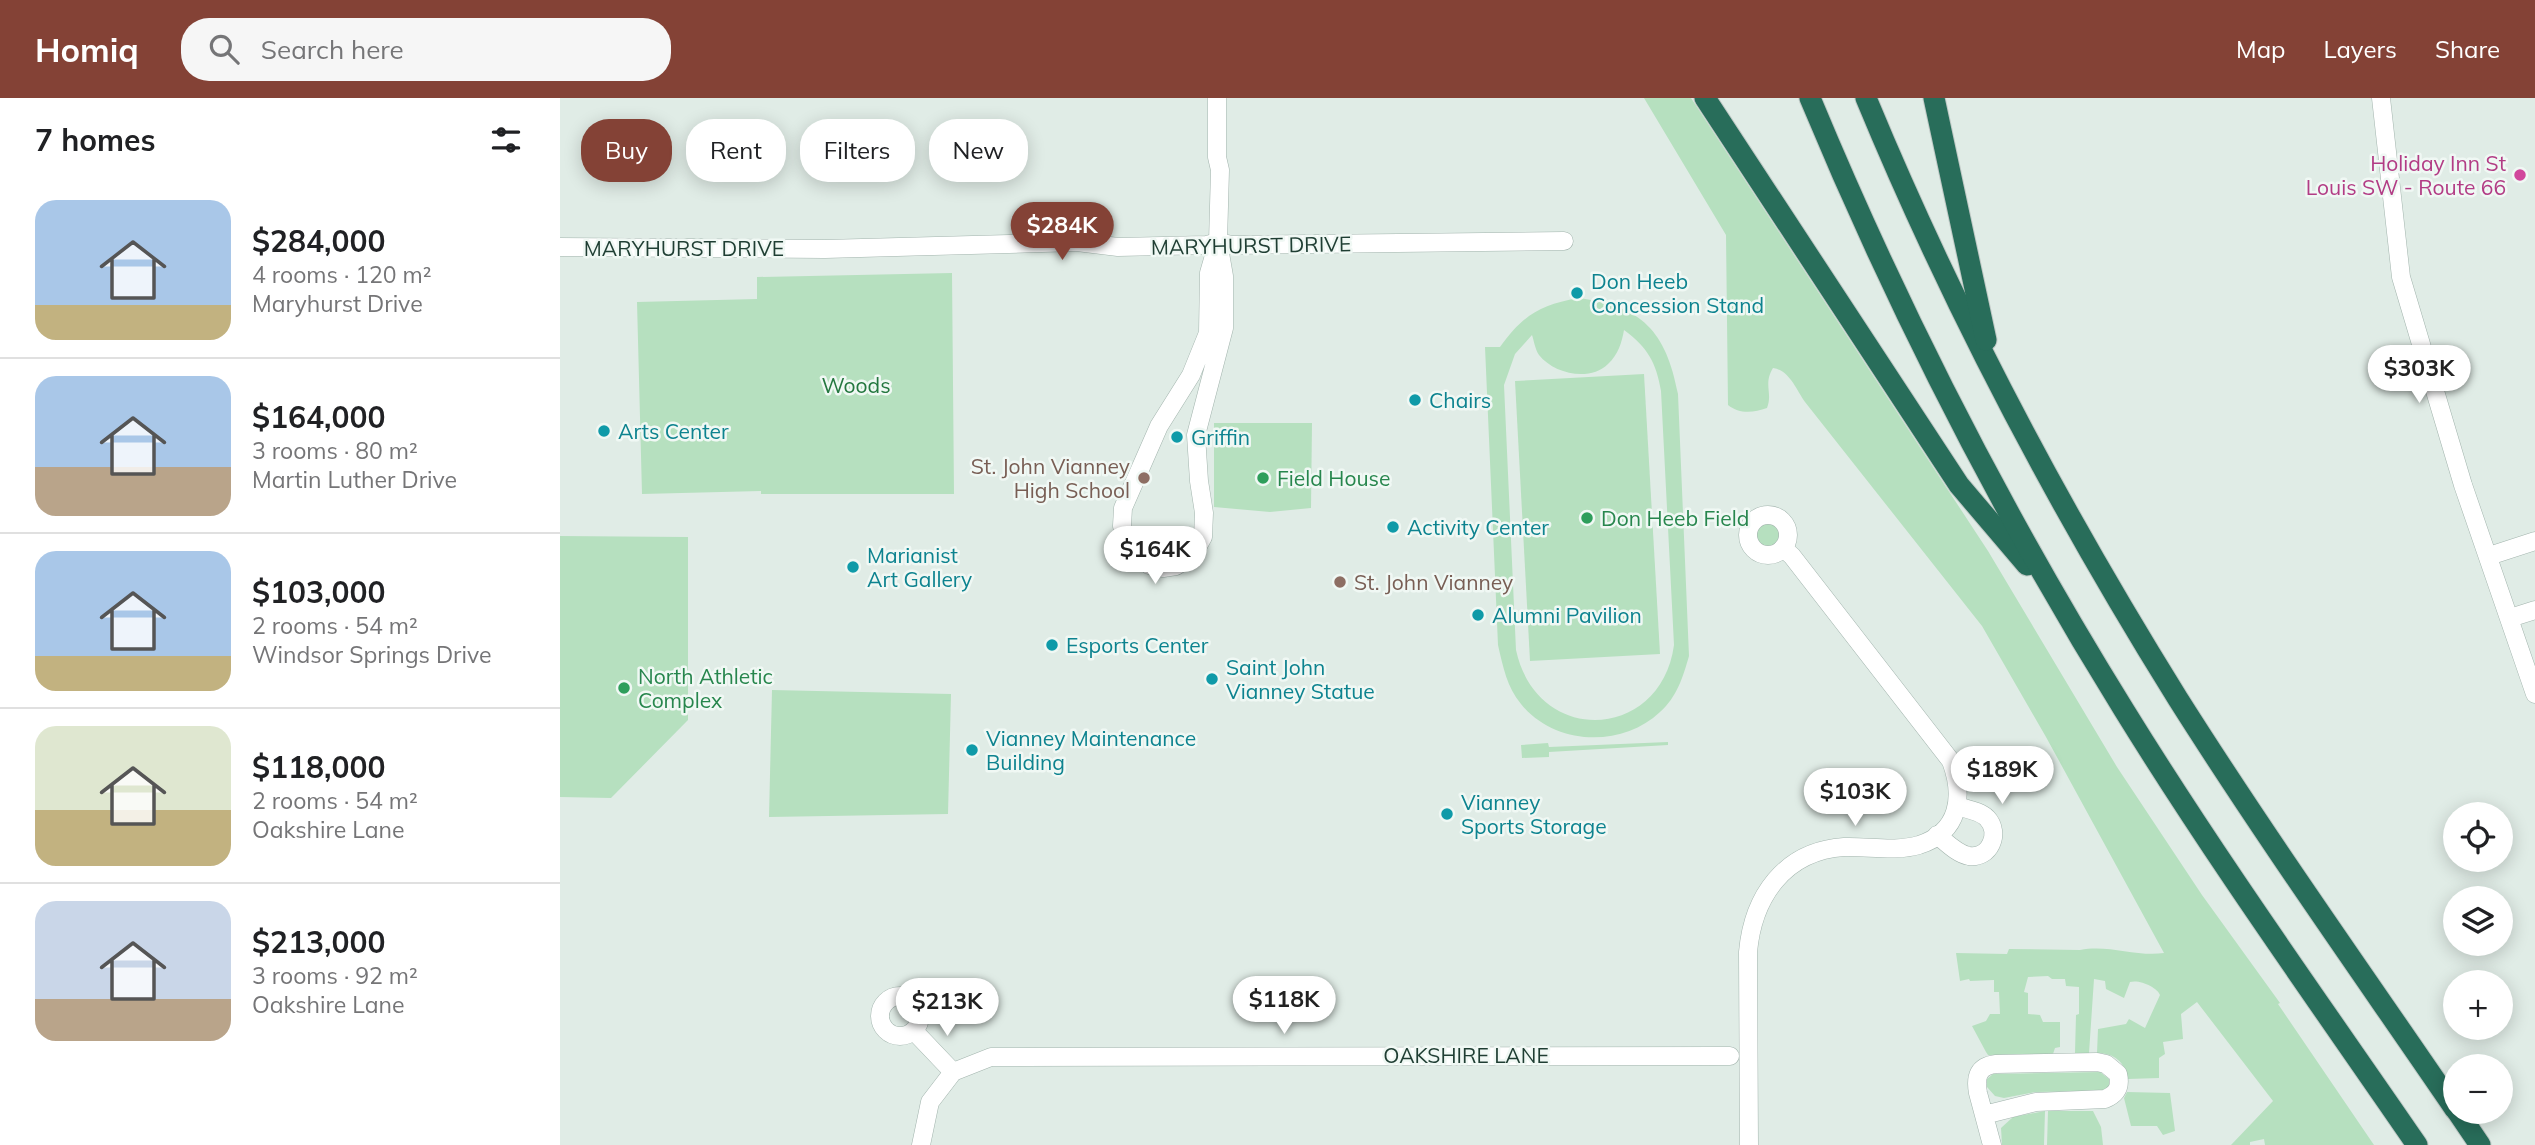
<!DOCTYPE html>
<meta charset="utf-8">
<style>
body{margin:0;font-family:Mulish,sans-serif;background:#f6f6f6;color:#202124;height:100vh;display:flex;flex-direction:column;font-size:26px;white-space:nowrap}
*{box-sizing:border-box;margin:0}
p{font-size:23px;color:#757577}
.icon{flex:none;width:38px;height:38px;fill:none;stroke:currentColor;stroke-width:2;stroke-linecap:round;stroke-linejoin:round}
.map{position:relative;flex:1;overflow:hidden}
.panel{display:flex;flex-direction:column;background:#fff;width:560px}
.panel>*{flex:none}
.banner{position:absolute;left:21px;top:21px;width:665px;height:63px;display:flex;gap:14px}
.controls{position:absolute;left:1883px;top:704px;display:grid;gap:14px}
.controls a{display:grid;place-items:center;width:70px;height:70px;border-radius:50%;background:#fff;box-shadow:0 4px 18px #0003;font-size:35px}
.price{position:absolute;translate:-50% -60px;padding:0 16px;border-radius:24px;background:#fff;color:#222;font-size:23px;line-height:46px;filter:drop-shadow(0 2px 4px #0008)}
.price::after{content:'';position:absolute;left:50%;top:42px;width:21px;height:16px;margin-left:-10px;background:inherit;clip-path:polygon(0 0,100% 0,50% 100%)}
.price.active{background:#844236;color:#fff}
ul{padding:0;list-style:none}
li{display:flex;align-items:center;gap:21px;height:175px;padding:0 35px}
li+li{border-top:2px solid #e0e0e0}
li span{display:grid;place-items:center;flex:none;width:196px;height:140px;border-radius:21px;color:#555}
li>.icon{margin-inline-start:auto}
span .icon{width:84px;height:84px;fill:#fffc;stroke-width:1}
li b{font-size:30px}
h2{display:flex;justify-content:space-between;align-items:center;height:84px;padding:0 35px;font-size:30px}
.tag{padding:0 24px;border-radius:28px;background:#fff;box-shadow:0 4px 18px #0003;font-size:24px;line-height:63px}
.tag.active{background:#844236;color:#fff}
header{display:flex;align-items:center;gap:42px;box-sizing:border-box;height:98px;padding:0 35px;background:#844236;color:#fff}
header strong{font-size:33px}
nav{display:flex;gap:38px;margin-inline-start:auto;font-size:24px}
.search{width:490px;height:63px;background:#f6f6f6;display:flex;align-items:center;gap:18px;box-sizing:border-box;padding:0 24px;border-radius:28px;color:#757577;font-size:26px}
main{display:flex;flex:1;min-height:0}
.map>svg:first-child{display:block}
.green{fill:#b6e0bf;fill-rule:evenodd}
.lines{fill:none;stroke-linecap:round;stroke-linejoin:round}
.minor-casing{stroke:#a2b4ad;stroke-width:19}
.motorway-casing{stroke:#c0c9c6;stroke-width:23}
.minor{stroke:#fff;stroke-width:18}
.motorway{stroke:#286d5a;stroke-width:21}
.hotel-dot{fill:#d1479c;stroke:#f0f8f4;stroke-width:2.5}
.culture-dot{fill:#0f9aa8;stroke:#f0f8f4;stroke-width:2.5}
.education-dot{fill:#8d6e63;stroke:#f0f8f4;stroke-width:2.5}
.leisure-dot{fill:#2e9e5b;stroke:#f0f8f4;stroke-width:2.5}
.labels{text-anchor:middle;dominant-baseline:central;stroke-width:5;stroke-linejoin:round;paint-order:stroke}
.hotel-label{font-size:21px;fill:#b23c85;stroke:#f0f8f4;text-anchor:end}
.street-label{font-size:21px;fill:#1f3e33;stroke:#f0f8f4}
.culture-label{font-size:21px;fill:#0d838f;stroke:#f0f8f4;text-anchor:start}
.park-label{font-size:21px;fill:#257840;stroke:#f0f8f4}
.education-label{font-size:21px;fill:#785e54;stroke:#f0f8f4;text-anchor:end}
.leisure-label{font-size:21px;fill:#27864d;stroke:#f0f8f4;text-anchor:start}
</style>
<header>
<strong>Homiq</strong>
<div class="search"><svg class="icon" aria-label="search" viewBox="0 0 24 24"><circle cx="10" cy="10" r="6"/><path d="M15 15l6 6"/></svg>Search here</div>
<nav><a>Map</a><a>Layers</a><a>Share</a></nav>
</header>
<main>
<section class="panel">
<h2>7 homes<svg class="icon" aria-label="filters" viewBox="0 0 24 24"><path d="M4 7h16M4 17h16"/><circle cx="9" cy="7" r="2"/><circle cx="15" cy="17" r="2"/></svg></h2>
<ul>
<li><span style="background:linear-gradient(#a9c7e8 75%,#c2b280 0)"><svg class="icon" aria-label="home" viewBox="0 0 24 24"><path d="M3 11l9-7 9 7M6 9v11h12V9"/></svg></span><div><b>$284,000</b><p>4 rooms · 120 m²</p><p>Maryhurst Drive</p></div></li>
<li><span style="background:linear-gradient(#a9c7e8 65%,#b9a48a 0)"><svg class="icon" aria-label="home" viewBox="0 0 24 24"><path d="M3 11l9-7 9 7M6 9v11h12V9"/></svg></span><div><b>$164,000</b><p>3 rooms · 80 m²</p><p>Martin Luther Drive</p></div></li>
<li><span style="background:linear-gradient(#a9c7e8 75%,#c2b280 0)"><svg class="icon" aria-label="home" viewBox="0 0 24 24"><path d="M3 11l9-7 9 7M6 9v11h12V9"/></svg></span><div><b>$103,000</b><p>2 rooms · 54 m²</p><p>Windsor Springs Drive</p></div></li>
<li><span style="background:linear-gradient(#dfe7d0 60%,#c2b280 0)"><svg class="icon" aria-label="home" viewBox="0 0 24 24"><path d="M3 11l9-7 9 7M6 9v11h12V9"/></svg></span><div><b>$118,000</b><p>2 rooms · 54 m²</p><p>Oakshire Lane</p></div></li>
<li><span style="background:linear-gradient(#c9d6e8 70%,#b9a48a 0)"><svg class="icon" aria-label="home" viewBox="0 0 24 24"><path d="M3 11l9-7 9 7M6 9v11h12V9"/></svg></span><div><b>$213,000</b><p>3 rooms · 92 m²</p><p>Oakshire Lane</p></div></li>
</ul>
</section>
<div class="map">
<svg width="1975" height="1047" viewBox="0 0 1975 1047">
<rect width="100%" height="100%" fill="#e0ece6"/>
<g class="green">
<path d="M1084 0H1131L1428 453 1557 669 1642 797 1720 905 1718 906 1814 1047H1705L1704 1041 1690 1044V1047H1671L1713 1003 1637 904 1621 916 1623 941 1603 944 1605 956 1599 960V980L1568 981C1565 964 1554 955 1537 955L1538 931 1566 926 1569 921 1585 930 1600 897C1598 890 1580 881 1570 884L1564 900 1546 891 1545 883 1534 881 1529 955H1515L1516 917 1519 916V889L1506 888 1505 881H1492L1488 878 1468 879 1464 894 1468 895V916L1480 917 1483 924H1500V949L1495 950 1493 956 1428 957 1426 954 1412 928 1426 923 1430 916H1440L1439 894H1434V882L1410 883 1409 881 1400 883 1396 855 1447 856 1449 851 1520 852C1548 846 1576 859 1604 855L1486 639 1422 528 1245 304C1236 291 1229 272 1213 270 1203 286 1213 295 1207 310 1193 315 1179 316 1168 307L1166 137Z"/>
<polygon points="392,175 394,396 201,396 201,393 82,396 77,204 197,201 197,179"/>
<path d="M1018 200C1082 208 1106 233 1118 296L1129 558C1123 579 1117 599 1100 614 1062 650 995 648 961 606 947 589 943 569 938 547L925 249H940C963 217 980 207 1018 200ZM1064 232C1088 250 1096 264 1101 293L1114 547C1101 643 977 649 956 552L944 287 955 256 972 237C974 243 975 251 979 257 994 276 1030 284 1048 266 1058 257 1062 244 1064 232Z"/>
<polygon points="1084,276 1100,556 970,563 955,283"/>
<polygon points="654,325 752,325 751,410 710,414 654,409"/>
<circle cx="1207" cy="437" r="13"/>
<polygon points="0,438 128,439 128,622 51,700 0,699"/>
<polygon points="212,592 391,596 388,716 209,719"/>
<polygon points="1108,644 1108,647 989,654 989,659 962,660 961,647 988,645 989,649"/>
<polygon points="1540,974 1549,981 1549,988 1543,993 1475,994 1444,1000 1435,998 1427,989 1427,981 1433,976"/>
<polygon points="1567,994 1610,995 1615,1033 1603,1037 1597,1028 1571,1028 1564,1000"/>
<polygon points="1485,1013 1484,1047 1442,1047 1441,1030 1453,1019"/>
<polygon points="1488,1013 1533,1013 1541,1029 1543,1047 1487,1047"/>
</g>
<g class="lines">
<defs>
<g id="minor">
<polyline points="657,0 657,59 660,72 658,144 664,178 664,230 636,337 639,383 644,415 643,439 633,457 616,468 603,470 589,467 568,445 562,428 563,410 599,328 631,277 648,235 649,175 658,144"/>
<polyline points="1821,0 1841,179 1903,387 1975,596"/>
<polyline points="0,149 265,151 517,144 558,149 647,147 658,144 672,147 1004,143"/>
<circle cx="1208" cy="437" r="20"/>
<polyline points="1929,458 1975,443"/>
<polyline points="1950,520 1975,512"/>
<path d="M1377 737C1386 744 1397 756 1409 758 1430 761 1441 735 1427 720 1420 713 1406 711 1397 708"/>
<circle cx="340" cy="918" r="20"/>
<polyline points="354,933 393,974"/>
<path d="M1424 1017 1476 1004 1545 1001C1557 996 1561 989 1558 976L1546 966 1537 964 1436 966C1418 968 1415 979 1418 995L1432 1047"/>
<polyline points="361,1047 370,1004 393,974 431,959 1170,958"/>
<path d="M1189 1047 1188 854C1193 799 1224 753 1284 749 1308 748 1335 754 1359 747 1400 734 1404 698 1391 663L1232 458 1223 450"/>
</g>
<g id="motorway">
<polyline points="1145,0 1399,387 1467,467"/>
<path d="M1250 0C1338 212 1443 417 1564 612 1656 761 1758 903 1857 1047"/>
<path d="M1306 0C1392 208 1499 410 1618 601 1706 740 1802 875 1895 1011"/>
<polyline points="1374,0 1426,242"/>
<polyline points="1897,1013 1920,1047"/>
</g>
</defs>
<use href="#minor" class="minor-casing"/>
<use href="#motorway" class="motorway-casing"/>
<use href="#minor" class="minor"/>
<use href="#motorway" class="motorway"/>
</g>
<circle class="hotel-dot" cx="1960" cy="77" r="7"/>
<g class="culture-dot">
<circle cx="1017" cy="195" r="7"/>
<circle cx="855" cy="302" r="7"/>
<circle cx="44" cy="333" r="7"/>
<circle cx="617" cy="339" r="7"/>
<circle cx="833" cy="429" r="7"/>
<circle cx="293" cy="469" r="7"/>
<circle cx="918" cy="517" r="7"/>
<circle cx="492" cy="547" r="7"/>
<circle cx="652" cy="581" r="7"/>
<circle cx="412" cy="652" r="7"/>
<circle cx="887" cy="716" r="7"/>
</g>
<g class="education-dot">
<circle cx="584" cy="380" r="7"/>
<circle cx="780" cy="484" r="7"/>
</g>
<g class="leisure-dot">
<circle cx="703" cy="380" r="7"/>
<circle cx="1027" cy="420" r="7"/>
<circle cx="64" cy="590" r="7"/>
</g>
<g class="labels">
<g class="hotel-label">
<text x="1946" y="65">Holiday Inn St<tspan x="1946" dy="24">Louis SW - Route 66</tspan></text>
</g>
<g class="street-label">
<text transform="translate(691 147) rotate(-1)">MARYHURST DRIVE</text>
<text x="124" y="150">MARYHURST DRIVE</text>
<text x="906" y="957">OAKSHIRE LANE</text>
</g>
<g class="culture-label">
<text x="1031" y="183">Don Heeb<tspan x="1031" dy="24">Concession Stand</tspan></text>
<text x="869" y="302">Chairs</text>
<text x="58" y="333">Arts Center</text>
<text x="631" y="339">Griffin</text>
<text x="847" y="429">Activity Center</text>
<text x="307" y="457">Marianist<tspan x="307" dy="24">Art Gallery</tspan></text>
<text x="932" y="517">Alumni Pavilion</text>
<text x="506" y="547">Esports Center</text>
<text x="666" y="569">Saint John<tspan x="666" dy="24">Vianney Statue</tspan></text>
<text x="426" y="640">Vianney Maintenance<tspan x="426" dy="24">Building</tspan></text>
<text x="901" y="704">Vianney<tspan x="901" dy="24">Sports Storage</tspan></text>
</g>
<g class="park-label">
<text x="296" y="287">Woods</text>
</g>
<g class="education-label">
<text x="570" y="368">St. John Vianney<tspan x="570" dy="24">High School</tspan></text>
<text x="794" y="484" text-anchor="start">St. John Vianney</text>
</g>
<g class="leisure-label">
<text x="717" y="380">Field House</text>
<text x="1041" y="420">Don Heeb Field</text>
<text x="78" y="578">North Athletic<tspan x="78" dy="24">Complex</tspan></text>
</g>
</g>
</svg>
<div class="controls">
<a><svg class="icon" aria-label="locate" viewBox="0 0 24 24"><circle cx="12" cy="12" r="6"/><path d="M12 2v4M12 18v4M2 12h4M18 12h4"/></svg></a>
<a><svg class="icon" aria-label="layers" viewBox="0 0 24 24"><path d="M12 4l9 5-9 5-9-5zM3 14l9 5 9-5"/></svg></a>
<a>+</a>
<a>−</a>
</div>
<b class="price active" style="left:502px;top:164px">$284K</b>
<b class="price" style="left:1859px;top:307px">$303K</b>
<b class="price" style="left:595px;top:488px">$164K</b>
<b class="price" style="left:1442px;top:708px">$189K</b>
<b class="price" style="left:1295px;top:730px">$103K</b>
<b class="price" style="left:724px;top:938px">$118K</b>
<b class="price" style="left:387px;top:940px">$213K</b>
<div class="banner">
<a class="tag active">Buy</a>
<a class="tag">Rent</a>
<a class="tag">Filters</a>
<a class="tag">New</a>
</div>
</div>
</main>
